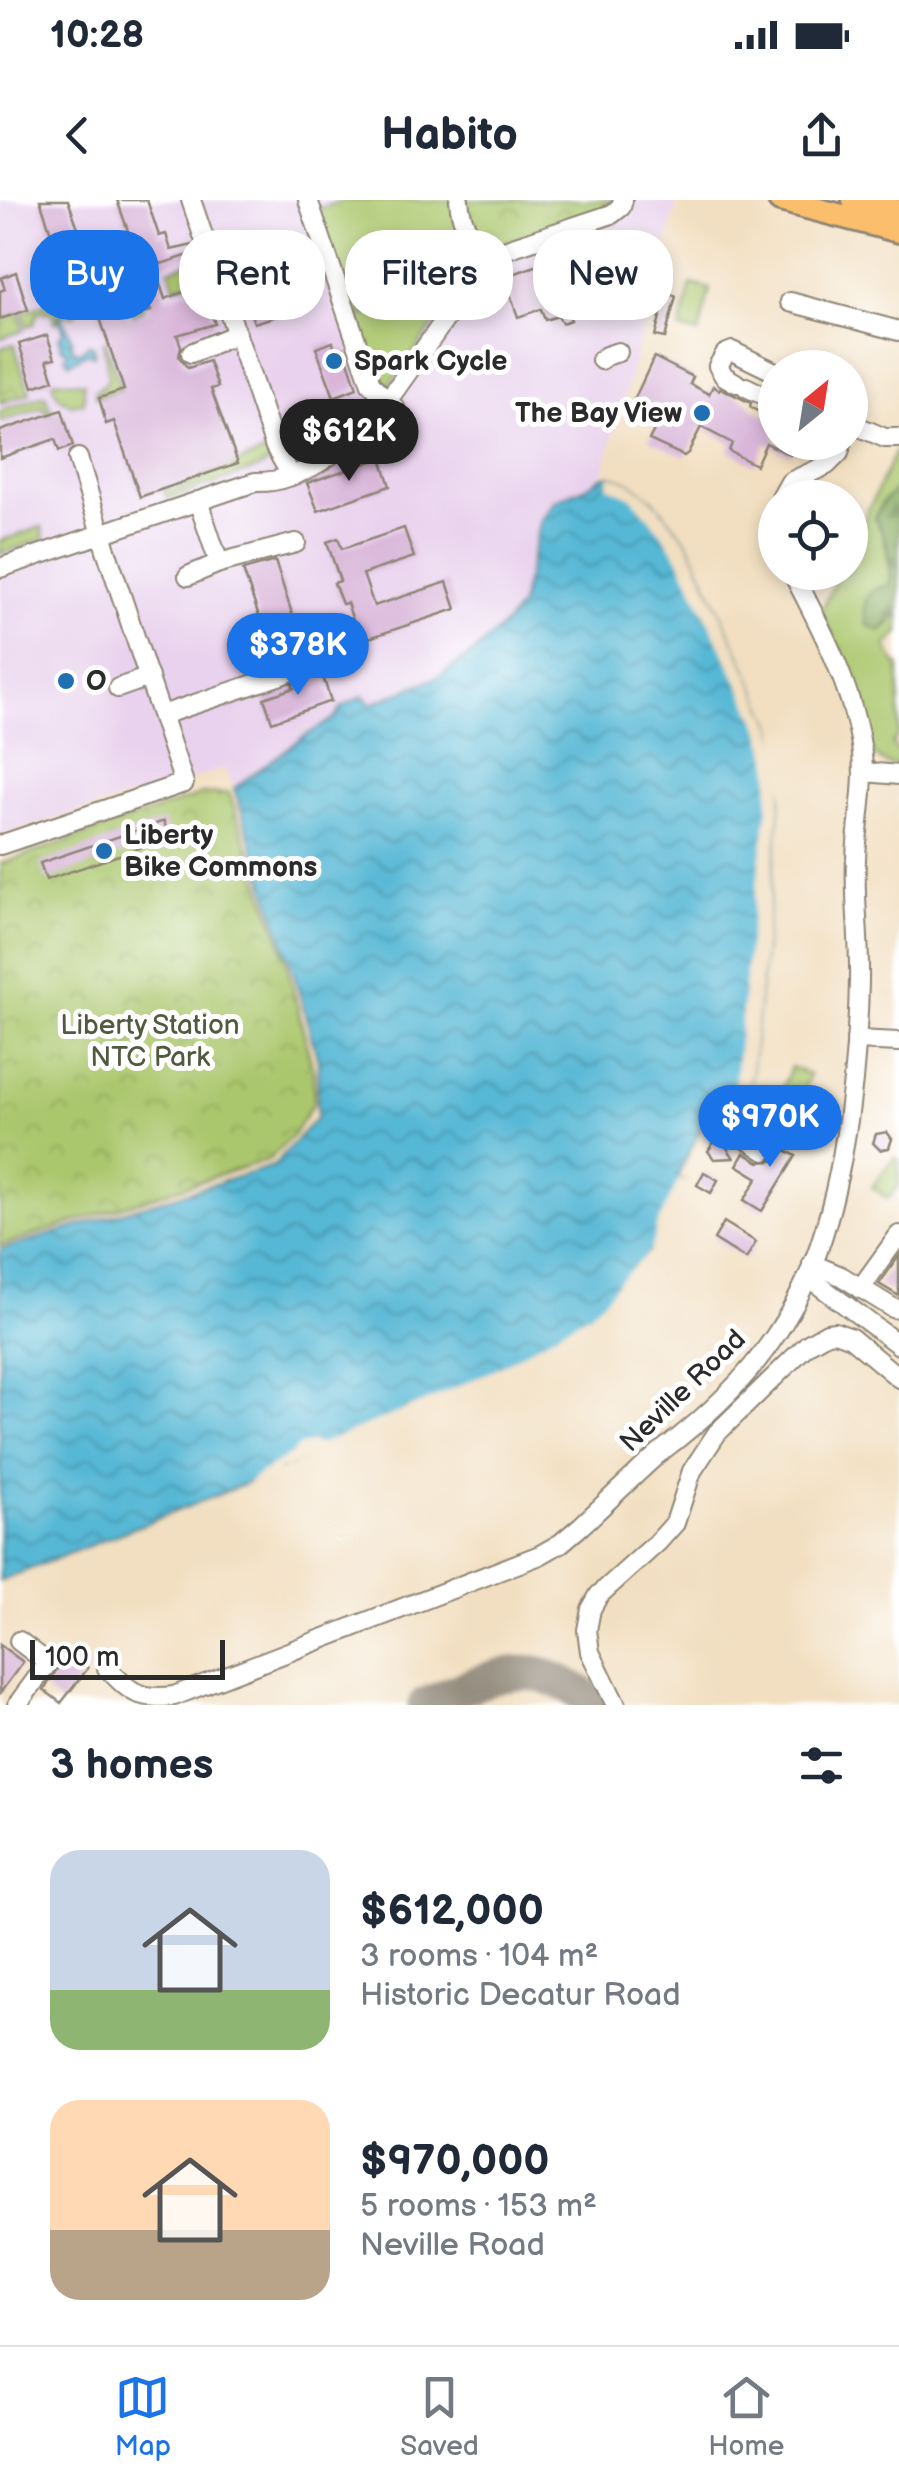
<!DOCTYPE html>
<meta charset="utf-8">
<style>
body{margin:0;font-family:"Balsamiq Sans",sans-serif;background:#f2f2f3;color:#1f2937;height:100vh;display:flex;flex-direction:column;font-size:38px;white-space:nowrap}
*{box-sizing:border-box;margin:0}
p{font-size:32px;color:#747a83}
.icon{flex:none;width:55px;height:55px;fill:none;stroke:currentColor;stroke-width:2;stroke-linecap:round;stroke-linejoin:round}
.map{position:relative;height:1505px;overflow:hidden}
.panel{display:flex;flex-direction:column;background:#fff;flex:1}
.panel>*{flex:none}
.banner{position:absolute;left:30px;top:30px;width:840px;height:90px;display:flex;gap:20px}
.needle{width:65px;rotate:30deg}
.tools{position:absolute;left:758px;top:150px;display:grid;gap:20px}
.tools a{display:grid;place-items:center;width:110px;height:110px;border-radius:50%;background:#fff;box-shadow:0 5px 15px #0003;font-size:50px}
.scale{position:absolute;left:30px;bottom:25px;width:195px;box-sizing:border-box;padding-left:10px;border:5px solid #2b2b2b;border-top:0;font-size:28px;line-height:35px;white-space:nowrap;color:#2b2b2b;-webkit-text-stroke:8px #fff;paint-order:stroke}
.price{position:absolute;translate:-50% -85px;padding:0 22px;border-radius:35px;background:#1a73e8;color:#fff;font-size:32px;line-height:65px;filter:drop-shadow(0 2px 5px #0008)}
.price::after{content:'';position:absolute;left:50%;top:60px;width:30px;height:22px;margin-left:-15px;background:inherit;clip-path:polygon(0 0,100% 0,50% 100%)}
.price.selected{background:#222;color:#fff}
ul{padding:0;list-style:none}
li{display:flex;align-items:center;gap:30px;height:250px;padding:0 50px}
li span{display:grid;place-items:center;flex:none;width:280px;height:200px;border-radius:30px;color:#555}
li>.icon{margin-inline-start:auto}
span .icon{width:120px;height:120px;fill:#fffc;stroke-width:1}
li b{font-size:42px}
h2{display:flex;justify-content:space-between;align-items:center;height:120px;padding:0 50px;font-size:42px}
.chip{padding:0 35px;border-radius:40px;background:#fff;box-shadow:0 5px 15px #0003;font-size:35px;line-height:90px}
.chip.selected{background:#1a73e8;color:#fff}
.status{display:flex;justify-content:space-between;align-items:center;height:70px;padding:0 50px;background:#fff;direction:ltr}
.status svg{height:28px;fill:currentColor}
header{display:flex;justify-content:space-between;align-items:center;height:130px;padding:0 50px;background:#fff;font-size:45px;font-weight:700}
.dock{display:flex;justify-content:space-around;align-items:center;height:140px;border-top:2px solid #e0e1e3;background:#fff;font-size:28px;color:#747a83}
.dock a{display:grid;justify-items:center;gap:5px}
.dock .selected{color:#1a73e8}
.map>svg:first-child{display:block}
.built{fill:#e9d2ed}
.green{fill:#abc76d;stroke:#6b794c;stroke-width:2.5}
.forest{fill:url(#forest-firs);stroke:#5a6c46;stroke-width:2.5}
.park{fill:url(#park-crowns);stroke:#6b794c;stroke-width:2.5}
.water{fill:url(#water-waves);stroke:#407280;stroke-width:2.5}
.pier{fill:#f2dfc1}
.lines{fill:none;stroke-linecap:round;stroke-linejoin:round}
.taxiway{stroke:#8e8576;stroke-width:35}
.building{fill:#d9b6d9;fill-rule:evenodd}
.minor-casing{stroke:#8e8576;stroke-width:22}
.major-casing{stroke:#8e8576;stroke-width:28}
.minor{stroke:#fff;stroke-width:18}
.major{stroke:#fabe6d;stroke-width:22}
.poi-dot{fill:#1f6fb2;stroke:#fff;stroke-width:4}
.labels{text-anchor:middle;dominant-baseline:central;stroke-width:10;stroke-linejoin:round;paint-order:stroke}
.poi-label{font-size:28px;font-weight:bold;fill:#2b2b2b;stroke:#fff;text-anchor:start}
.park-label{font-size:28px;fill:#515a3f;stroke:#fff}
.street-label{font-size:28px;fill:#2b2b2b;stroke:#fff}
</style>
<div class="status"><b>10:28</b><svg viewBox="0 0 49 12"><path d="M0 12V9h3v3zM5 12V6h3v6zM10 12V3h3v9zM15 12V0h3v12zM26 1h20v11H26zM47 4h2v5h-2z"/></svg></div>
<header><svg class="icon" aria-label="back" viewBox="0 0 24 24"><path d="M15 5l-7 7 7 7"/></svg>Habito<svg class="icon" aria-label="share" viewBox="0 0 24 24"><path d="M12 15V3M7 8l5-5 5 5M5 13v7h14v-7"/></svg></header>
<div class="map">
<svg width="899" height="1505" viewBox="0 0 899 1505">
<defs>
<pattern id="forest-firs" width="22" height="20" patternUnits="userSpaceOnUse" patternTransform="scale(2.5)"><rect width="22" height="20" fill="#88ac60"/><path d="M5 1l3.5 6h-7zM16 11l3.5 6h-7z" fill="#6f8c4f"/></pattern>
<pattern id="park-crowns" width="20" height="18" patternUnits="userSpaceOnUse" patternTransform="scale(2.5)"><rect width="20" height="18" fill="#abc76d"/><path d="M2 6a3 3 0 1 1 6 0M12 15a3 3 0 1 1 6 0" fill="none" stroke="#93ab5f"/></pattern>
<pattern id="water-waves" width="16" height="10" patternUnits="userSpaceOnUse" patternTransform="scale(2.5)"><rect width="16" height="10" fill="#56b8d5"/><path d="M0 5q4-4 8 0t8 0" fill="none" stroke="#4796ad"/></pattern>
</defs>
<rect width="100%" height="100%" fill="#fff"/>
<filter id="ink" filterUnits="userSpaceOnUse"><feTurbulence type="fractalNoise" baseFrequency=".01" numOctaves="2"/><feDisplacementMap in="SourceGraphic" scale="20" xChannelSelector="R" yChannelSelector="G"/><feConvolveMatrix kernelMatrix="1 2 1 2 8 2 1 2 1" color-interpolation-filters="sRGB"/></filter>
<filter id="wash" filterUnits="userSpaceOnUse"><feTurbulence type="fractalNoise" baseFrequency=".0048" numOctaves="4" result="noise"/><feDisplacementMap in="SourceGraphic" scale="40" xChannelSelector="R" yChannelSelector="G"/><feGaussianBlur stdDeviation="2.25" result="paint"/><feColorMatrix in="noise" values="0 0 0 0 0 0 0 0 0 0 0 0 0 0 0 0 0 1.4 0 .05"/><feComposite in="paint" operator="in"/></filter>
<g filter="url(#wash)">
<rect width="100%" height="100%" fill="#f2dfc1"/>
<polygon class="built" points="0,0 678,0 602,277 576,293 531,353 520,406 496,432 476,451 436,478 370,504 363,496 341,507 335,518 305,536 234,588 225,569 0,635"/>
<g class="green">
<polygon points="344,0 451,0 464,41 476,57 472,60 473,66 466,77 358,114 352,113 318,12 321,8"/>
<polygon points="190,62 196,81 175,87 169,70"/>
<polygon points="134,77 144,109 133,115 123,84"/>
<polygon points="468,79 390,185 379,183 355,122 359,117"/>
<polygon points="691,84 710,89 699,134 680,129"/>
<polygon points="84,92 89,105 82,106 73,116 59,113 57,122 54,123 54,117 50,111 37,113 34,124 27,126 22,112"/>
<polygon points="18,113 24,130 0,139 0,127 3,125 1,119"/>
<path d="M105 141 121 189 96 197 95 191C99 188 104 186 107 181 110 176 104 150 103 143Z"/>
<polygon points="55,180 84,183 84,202 71,205 58,196 52,183"/>
<polygon points="45,195 52,213 47,214 43,207 0,222 0,211"/>
<path d="M899 244V287L883 302 875 318C895 353 889 386 889 424L895 416 899 418V433L886 446 896 465H899V533L892 544 899 552V566L886 564 873 554 857 493 847 466 821 411 839 373 850 372V349Z"/>
<polygon points="263,253 271,254 268,263 262,267 167,299 163,289 166,288 169,291 202,280 201,276"/>
<polygon points="42,327 44,339 0,354 0,341"/>
<polygon points="791,867 810,875 796,910 777,902"/>
<polygon points="894,957 899,960 899,985 888,999 872,987"/>
</g>
<path class="forest" d="M899 287V418L895 416 881 431 867 425C862 403 864 387 889 386 895 366 886 336 875 318L883 302Z"/>
<g class="park">
<polygon points="464,0 612,0 610,4 603,8 490,48 475,31"/>
<polygon points="14,144 30,193 0,203 0,148"/>
<polygon points="229,593 284,752 313,871 314,902 294,934 270,959 0,1046 0,664 203,594"/>
</g>
<g class="water">
<polygon points="62,115 72,140 70,141 74,152 81,151 90,144 94,147 94,155 88,153 69,163 65,157 68,153 61,147 59,138 64,130 59,120"/>
<polygon points="610,275 631,283 654,301 688,343 774,529 781,597 745,928 702,927 677,977 686,982 650,1051 601,1107 513,1167 280,1270 0,1381 0,1050 273,966 317,917 318,861 293,771 234,588 305,536 335,518 341,508 363,496 371,504 436,478 476,451 507,422 520,406 541,320 556,300 587,287 602,277"/>
</g>
<g class="pier">
<polygon points="610,275 631,283 653,300 688,343 774,529 782,563 781,597 745,928 731,922 749,740 768,608 770,563 760,528 678,358 664,336 631,297 607,286"/>
<polygon points="679,979 686,982 689,990 684,1002 654,1054 631,1084 605,1110 563,1142 515,1172 402,1224 280,1270 272,1279 234,1294 255,1277 291,1254 297,1247 312,1242 318,1245 429,1200 499,1167 589,1113 603,1101 620,1080 650,1051 657,1025"/>
</g>
<g class="lines">
<path class="taxiway" d="M425 1505C462 1490 503 1465 544 1476 564 1481 582 1494 600 1505"/>
</g>
<g id="blocks">
<g class="building">
<path d="M40 0H68L89 59 133 45 117 0H147L159 36 166 34 171 50 193 45 196 53 154 66 165 99 202 85 215 124 177 135 181 146 179 157 188 168 209 161 218 187 211 189 238 263 140 297 114 221 106 224 101 205 99 198 124 190 88 82 63 90 57 73 64 71ZM137 71 151 111 129 119 115 79Z"/>
<polygon points="622,36 627,52 613,57 616,66 607,69 612,83 602,87 604,94 566,107 571,120 562,123 558,116 545,120 541,109 518,117 504,77"/>
<polygon points="262,51 267,65 255,68 266,104 279,100 284,114 254,123 233,61"/>
<polygon points="310,53 321,86 286,98 278,74 298,67 295,58"/>
<polygon points="16,72 28,110 0,119 0,91 5,89 1,78"/>
<polygon points="666,94 676,96 665,138 655,136"/>
<polygon points="47,135 55,158 47,160 54,180 33,187 19,144"/>
<polygon points="333,142 335,152 344,148 357,188 334,197 316,148"/>
<polygon points="654,157 693,177 690,184 709,194 713,186 719,190 720,188 751,203 750,207 775,220 775,242 795,242 790,255 766,243 756,265 729,251 732,243 701,227 688,253 684,256 649,240 656,226 639,218 646,205 634,200"/>
<polygon points="62,210 73,246 59,251 55,239 0,258 0,231"/>
<polygon points="381,258 390,286 318,311 307,283"/>
<polygon points="404,328 414,357 363,374 374,406 447,382 456,409 360,441 347,403 342,404 334,383 340,381 327,342 338,338 342,349"/>
<polygon points="275,361 305,454 275,463 243,370"/>
<polygon points="322,474 331,501 272,522 264,498 294,488 292,484"/>
<polygon points="164,621 169,638 46,680 40,663"/>
<polygon points="793,927 801,933 800,942 785,950 796,956 762,1011 744,1000 758,978 737,965 744,953 759,962 772,961 777,952 774,943 782,948 783,932"/>
<polygon points="887,932 892,939 889,948 880,950 873,943 876,934"/>
<polygon points="714,942 723,942 734,958 714,959 708,951"/>
<polygon points="704,972 718,980 711,993 697,985"/>
<polygon points="724,1022 756,1042 746,1059 714,1039"/>
<polygon points="899,1056 899,1096 879,1084"/>
<polygon points="0,1445 23,1462 0,1493"/>
<polygon points="67,1453 88,1468 61,1503 44,1490"/>
</g>
</g>
</g>
<g filter="url(#ink)">
<use href="#blocks" fill-opacity="0" stroke="#8e8576" stroke-width="2.5"/>
<g class="lines">
<defs>
<g id="minor">
<polyline points="191,0 275,247 291,275"/>
<polyline points="308,0 371,184 395,208"/>
<path d="M459 0C461 25 472 41 490 56"/>
<polyline points="790,102 899,131"/>
<polyline points="191,153 237,134"/>
<polyline points="601,160 606,156 618,152"/>
<polyline points="736,183 724,176 718,166 725,154 732,151 775,172"/>
<path d="M746 187C756 192 764 197 775 193"/>
<polyline points="850,223 885,238 899,238"/>
<polyline points="781,298 790,282 827,265 839,253 842,242"/>
<polyline points="198,301 219,363"/>
<path d="M0 368 255 282C304 284 349 243 381 210L490 56 498 52 612 14 621 7 623 0"/>
<polyline points="188,376 219,363 296,343"/>
<polyline points="118,488 149,477"/>
<polyline points="162,515 317,463 325,455 328,444"/>
<polyline points="865,572 899,575"/>
<polyline points="0,645 184,583 106,350 78,258"/>
<polyline points="856,840 899,842"/>
<polyline points="714,919 765,951"/>
<polyline points="812,1064 841,1076 893,1108 899,1109"/>
<polyline points="808,1077 899,1145"/>
<polyline points="860,1089 899,1035"/>
<path d="M106 1457 107 1468C131 1493 139 1500 174 1496L540 1355 561 1343 581 1326C607 1302 632 1277 658 1254 666 1247 674 1242 682 1235 723 1202 760 1163 787 1117 841 1030 857 882 859 781 860 740 854 700 856 660 857 619 868 581 860 540 849 481 820 425 792 372"/>
<polyline points="17,1505 48,1463 19,1441"/>
<polyline points="616,1505 590,1452 587,1430 591,1409 599,1395 658,1342 675,1323 692,1271 717,1233 808,1144 827,1133 835,1132 851,1138 899,1178"/>
</g>
<g id="major">
<polyline points="780,0 899,31"/>
<polyline points="854,0 899,11"/>
</g>
</defs>
<use href="#minor" class="minor-casing"/>
<use href="#major" class="major-casing"/>
<use href="#minor" class="minor"/>
<use href="#major" class="major"/>
</g>
</g>
<g class="poi-dot">
<circle cx="334" cy="161" r="10"/>
<circle cx="702" cy="213" r="10"/>
<circle cx="66" cy="481" r="10"/>
<circle cx="104" cy="651" r="10"/>
</g>
<g class="labels">
<g class="poi-label">
<text x="354" y="161">Spark Cycle</text>
<text x="682" y="213" text-anchor="end">The Bay View</text>
<text x="86" y="481">O</text>
<text x="124" y="635">Liberty<tspan x="124" dy="32">Bike Commons</tspan></text>
</g>
<g class="park-label">
<text x="150" y="825">Liberty Station<tspan x="150" dy="32">NTC Park</tspan></text>
</g>
<g class="street-label">
<text transform="translate(683 1191) rotate(-44)">Neville Road</text>
</g>
</g>
</svg>
<div class="tools">
<a><svg class="needle" viewBox="-14 -14 28 28"><path d="M0-13l5 13h-10z" fill="#e53935"/><path d="M0 13l5-13h-10z" fill="#747a83"/></svg></a>
<a><svg class="icon" aria-label="locate" viewBox="0 0 24 24"><circle cx="12" cy="12" r="6"/><path d="M12 2v4M12 18v4M2 12h4M18 12h4"/></svg></a>
</div>
<div class="scale">100 m</div>
<b class="price selected" style="left:349px;top:284px">$612K</b>
<b class="price" style="left:298px;top:498px">$378K</b>
<b class="price" style="left:770px;top:970px">$970K</b>
<div class="banner">
<a class="chip selected">Buy</a>
<a class="chip">Rent</a>
<a class="chip">Filters</a>
<a class="chip">New</a>
</div>
</div>
<section class="panel">
<h2>3 homes<svg class="icon" aria-label="filters" viewBox="0 0 24 24"><path d="M4 7h16M4 17h16"/><circle cx="9" cy="7" r="2"/><circle cx="15" cy="17" r="2"/></svg></h2>
<ul>
<li><span style="background:linear-gradient(#c9d6e8 70%,#8fb573 0)"><svg class="icon" aria-label="home" viewBox="0 0 24 24"><path d="M3 11l9-7 9 7M6 9v11h12V9"/></svg></span><div><b>$612,000</b><p>3 rooms · 104 m²</p><p>Historic Decatur Road</p></div></li>
<li><span style="background:linear-gradient(#ffd9b3 65%,#b9a48a 0)"><svg class="icon" aria-label="home" viewBox="0 0 24 24"><path d="M3 11l9-7 9 7M6 9v11h12V9"/></svg></span><div><b>$970,000</b><p>5 rooms · 153 m²</p><p>Neville Road</p></div></li>
</ul>
</section>
<nav class="dock">
<a class="selected"><svg class="icon" aria-label="map" viewBox="0 0 24 24"><path d="M3 6l6-2 6 2 6-2v14l-6 2-6-2-6 2zM9 4v14M15 6v14"/></svg>Map</a>
<a><svg class="icon" aria-label="saved" viewBox="0 0 24 24"><path d="M7 4h10v16l-5-4-5 4z"/></svg>Saved</a>
<a><svg class="icon" aria-label="home" viewBox="0 0 24 24"><path d="M3 11l9-7 9 7M6 9v11h12V9"/></svg>Home</a>
</nav>
